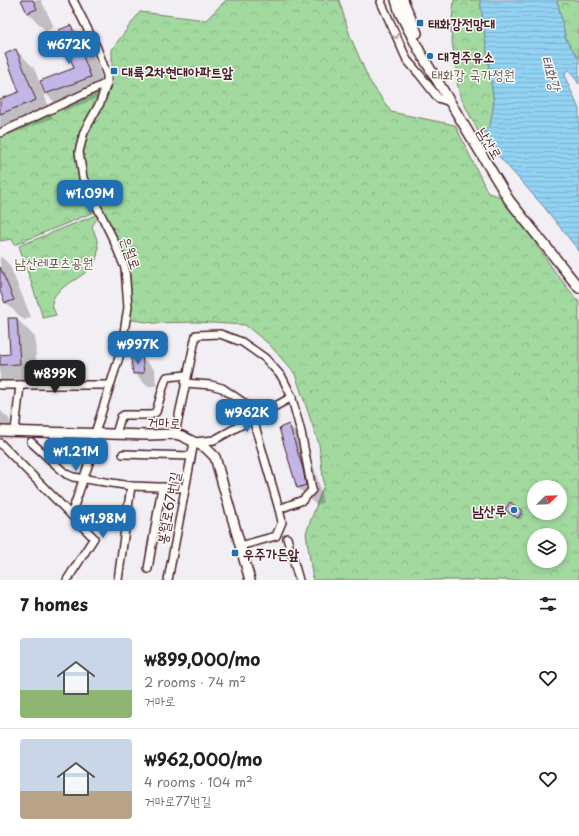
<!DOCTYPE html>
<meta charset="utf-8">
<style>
body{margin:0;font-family:"Playpen Sans","Poor Story",sans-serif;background:#f6f6f6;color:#202124;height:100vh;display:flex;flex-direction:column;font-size:15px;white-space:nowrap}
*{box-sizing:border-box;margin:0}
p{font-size:13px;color:#757577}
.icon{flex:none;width:22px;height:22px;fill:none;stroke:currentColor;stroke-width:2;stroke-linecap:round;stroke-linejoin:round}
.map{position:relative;height:580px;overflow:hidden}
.sheet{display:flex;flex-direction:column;background:#fff;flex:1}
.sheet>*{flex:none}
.needle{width:26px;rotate:67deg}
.controls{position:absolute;left:527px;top:480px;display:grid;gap:8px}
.controls a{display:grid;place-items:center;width:40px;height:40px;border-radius:50%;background:#fff;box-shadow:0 2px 6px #0003;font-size:20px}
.price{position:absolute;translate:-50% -34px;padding:0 9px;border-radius:8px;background:#1f6fb2;color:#fff;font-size:13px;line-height:26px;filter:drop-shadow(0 1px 2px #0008)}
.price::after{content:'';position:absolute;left:50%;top:24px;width:12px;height:9px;margin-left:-6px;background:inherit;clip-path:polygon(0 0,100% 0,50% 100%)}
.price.active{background:#222;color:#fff}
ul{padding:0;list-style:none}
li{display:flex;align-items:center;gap:12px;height:100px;padding:0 20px}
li+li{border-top:1px solid #e0e0e0}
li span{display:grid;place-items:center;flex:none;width:112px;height:80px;border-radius:4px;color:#555}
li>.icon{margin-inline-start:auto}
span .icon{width:48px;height:48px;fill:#fffc;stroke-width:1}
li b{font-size:17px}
h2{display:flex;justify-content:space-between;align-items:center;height:48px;padding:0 20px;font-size:17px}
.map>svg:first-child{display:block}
.forest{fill:url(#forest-crowns);stroke:#767c64;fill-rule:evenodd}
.water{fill:url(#water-rules);stroke:#758aa3}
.shadow{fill:#0003}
.building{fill:#c2b6e7;stroke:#4a1f2b}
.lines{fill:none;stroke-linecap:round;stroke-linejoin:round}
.minor-casing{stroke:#4a1f2b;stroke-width:10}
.major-casing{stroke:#4a1f2b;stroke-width:12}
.minor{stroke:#fdfcf7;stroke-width:7}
.major{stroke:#fdfcf7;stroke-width:9}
.oneway{stroke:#ac999b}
.poi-dot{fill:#1f6fb2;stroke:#fdfcf7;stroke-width:1.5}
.labels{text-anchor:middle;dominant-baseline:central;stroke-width:3;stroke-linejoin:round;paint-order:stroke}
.poi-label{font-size:14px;font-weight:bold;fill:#4a1f2b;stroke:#fdfcf7;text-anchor:start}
.park-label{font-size:14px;fill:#64574e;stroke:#fdfcf7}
.street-label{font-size:14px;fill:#4a1f2b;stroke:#fdfcf7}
.water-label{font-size:15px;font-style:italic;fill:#605567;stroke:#fdfcf7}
</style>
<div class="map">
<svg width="579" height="580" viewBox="0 0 579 580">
<defs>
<pattern id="forest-crowns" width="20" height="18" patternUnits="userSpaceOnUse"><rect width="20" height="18" fill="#a1d99e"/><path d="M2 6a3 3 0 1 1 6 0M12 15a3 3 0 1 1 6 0" fill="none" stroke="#8cba88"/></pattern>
<pattern id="water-rules" width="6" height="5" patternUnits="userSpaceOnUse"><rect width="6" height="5" fill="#92d2f3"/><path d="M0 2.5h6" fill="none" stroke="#7fb4d0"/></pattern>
</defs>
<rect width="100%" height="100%" fill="#f1eef4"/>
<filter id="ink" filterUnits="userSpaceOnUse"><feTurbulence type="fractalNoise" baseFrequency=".025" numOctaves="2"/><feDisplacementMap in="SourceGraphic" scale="8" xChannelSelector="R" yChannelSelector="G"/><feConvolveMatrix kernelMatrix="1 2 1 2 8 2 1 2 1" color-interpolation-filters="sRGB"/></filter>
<g filter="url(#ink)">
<g class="forest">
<path d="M226 0H339L350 36 369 80 391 112 455 125 488 193 505 198 555 272 579 302V580H313L306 533 324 485 319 444 295 374 269 344 245 325 197 322 153 323 126 319 129 267 95 195 83 178 99 210 14 245 12 239 0 241V136L106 87 81 149 112 82V49L140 12 206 20ZM534 487H560V513H534ZM534 535H560V561H534Z"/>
<polygon points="454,0 480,0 494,103 490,126 480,135 460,96 457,82 451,31"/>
<polygon points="557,0 579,0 579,59 566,40"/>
<path d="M101 213 92 226C94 232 98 240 98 246 101 278 55 281 52 303 52 307 55 312 56 315L43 318 19 246Z"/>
</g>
<polygon class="water" points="480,0 557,0 566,40 579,59 579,84 569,70 566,71 565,77 579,109 579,251 544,207 480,135 490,126 494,103"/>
<g class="shadow">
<polygon points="22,0 41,0 54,27 46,31 28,13"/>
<polygon points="71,26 89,44 108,94 64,111 44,92 75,69"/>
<polygon points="16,50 34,68 53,118 9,135 0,126 0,100 21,92"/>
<polygon points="0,256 9,264 31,317 24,320 6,303 0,288"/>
<polygon points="17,319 35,337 37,382 0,384 0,356 11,355"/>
<polygon points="142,357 155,370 156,386 147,386 134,373"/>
<polygon points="0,410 10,420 10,431 0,431"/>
<polygon points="289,425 307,443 320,487 323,503 316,505 298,488"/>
<polygon points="511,504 524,514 520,520 509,512"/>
</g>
<g class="building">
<polygon points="21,0 33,0 37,9 27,13"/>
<polygon points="71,25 91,77 45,94 40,81 74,68 59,30"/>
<polygon points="16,49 36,100 0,114 0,99 19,92 5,54"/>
<polygon points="0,267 14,300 5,303 0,291"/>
<polygon points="8,318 17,318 20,364 0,365 0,355 10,354"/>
<polygon points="142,356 144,373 133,374 131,357"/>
<polygon points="289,424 303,469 306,485 297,488 279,428"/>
<polygon points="510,502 522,511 518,518 505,510"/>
</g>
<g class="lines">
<defs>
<g id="minor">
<polyline points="382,0 381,2 407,60 420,75 438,98 450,102"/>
<polyline points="0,133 107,83"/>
<polyline points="185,383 211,385 222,388 244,403 253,419 279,509"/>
<polyline points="0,385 110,385"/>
<polyline points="15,431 20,385"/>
<polyline points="116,434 121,417 124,415 150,415 156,412 165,381 167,377 187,375"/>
<polyline points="175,434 196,335 220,334 242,342 265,358 282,377 291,395 301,432 312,490 303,500 279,509 282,522 276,536 240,546"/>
<polyline points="31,442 66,474 73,477 131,486 185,488"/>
<polyline points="0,443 94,538 67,580"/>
<polyline points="123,454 191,456"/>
<polyline points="71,515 91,457 95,433 121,351 128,307 125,268 114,241 83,178 79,152 84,132 100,103 107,83 107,75 97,48 73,0"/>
<polyline points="287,538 299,580"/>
<polyline points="148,569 162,487"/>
<polyline points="118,580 131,486"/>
<polyline points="168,580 194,442 214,440 292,397"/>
</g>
<g id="major">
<polyline points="396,0 400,13 420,52 509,200 579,288"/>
<polyline points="403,0 417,33"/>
<polyline points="0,431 148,435 175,434 182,436 206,448 215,457 250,580"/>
</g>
</defs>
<use href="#minor" class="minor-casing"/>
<use href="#major" class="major-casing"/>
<use href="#minor" class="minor"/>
<use href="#major" class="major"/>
</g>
<defs><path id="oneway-chevron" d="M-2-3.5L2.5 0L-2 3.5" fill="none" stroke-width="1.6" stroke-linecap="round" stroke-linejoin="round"/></defs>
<use class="oneway" href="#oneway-chevron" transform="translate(396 36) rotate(66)"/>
</g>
<g class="poi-dot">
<rect x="416" y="19" width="8" height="8" rx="2"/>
<circle cx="430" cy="56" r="4"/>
<rect x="110" y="67" width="8" height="8" rx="2"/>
<circle cx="514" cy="510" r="4"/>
<rect x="231" y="549" width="8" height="8" rx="2"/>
</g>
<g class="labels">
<g class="poi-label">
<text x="428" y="23">태화강전망대</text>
<text x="438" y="56">대경주유소</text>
<text x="122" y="71">대륙2차현대아파트앞</text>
<text x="506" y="510" text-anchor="end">남산루</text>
<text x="243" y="553">우주가든앞</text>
</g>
<g class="park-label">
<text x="473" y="74">태화강 국가정원</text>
<text x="54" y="262">남산레포츠공원</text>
</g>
<g class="street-label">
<text transform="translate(490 143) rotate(59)">남산로</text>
<text transform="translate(131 253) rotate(71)">은월로</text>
<text transform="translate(164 422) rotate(4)">거마로</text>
<text transform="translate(168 508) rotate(-79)">봉월로67번길</text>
</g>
<g class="water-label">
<text transform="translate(552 73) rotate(74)">태화강</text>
</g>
</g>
</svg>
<div class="controls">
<a><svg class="needle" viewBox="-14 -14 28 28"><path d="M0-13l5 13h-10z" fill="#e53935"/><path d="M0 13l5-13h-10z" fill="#757577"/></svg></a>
<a><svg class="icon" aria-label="layers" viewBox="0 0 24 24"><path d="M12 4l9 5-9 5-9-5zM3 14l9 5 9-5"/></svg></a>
</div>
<b class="price" style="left:69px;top:65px">₩672K</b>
<b class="price" style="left:90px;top:214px">₩1.09M</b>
<b class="price" style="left:138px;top:365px">₩997K</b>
<b class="price active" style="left:55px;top:394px">₩899K</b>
<b class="price" style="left:247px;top:433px">₩962K</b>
<b class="price" style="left:76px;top:472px">₩1.21M</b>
<b class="price" style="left:103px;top:539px">₩1.98M</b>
</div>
<section class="sheet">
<h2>7 homes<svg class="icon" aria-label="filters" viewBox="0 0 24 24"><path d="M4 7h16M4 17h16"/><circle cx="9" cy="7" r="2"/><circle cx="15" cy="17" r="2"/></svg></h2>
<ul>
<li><span style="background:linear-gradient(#c9d6e8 65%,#8fb573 0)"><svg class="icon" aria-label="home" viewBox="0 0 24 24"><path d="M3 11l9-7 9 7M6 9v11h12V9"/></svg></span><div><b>₩899,000/mo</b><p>2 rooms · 74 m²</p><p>거마로</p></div><svg class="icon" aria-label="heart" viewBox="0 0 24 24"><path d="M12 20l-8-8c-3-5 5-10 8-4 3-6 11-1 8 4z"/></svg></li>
<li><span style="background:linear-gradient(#c9d6e8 65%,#b9a48a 0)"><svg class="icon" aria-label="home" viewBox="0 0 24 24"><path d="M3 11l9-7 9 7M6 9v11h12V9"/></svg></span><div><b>₩962,000/mo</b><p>4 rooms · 104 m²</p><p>거마로77번길</p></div><svg class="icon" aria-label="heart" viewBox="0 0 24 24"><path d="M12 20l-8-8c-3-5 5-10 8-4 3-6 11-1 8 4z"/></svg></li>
</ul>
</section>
